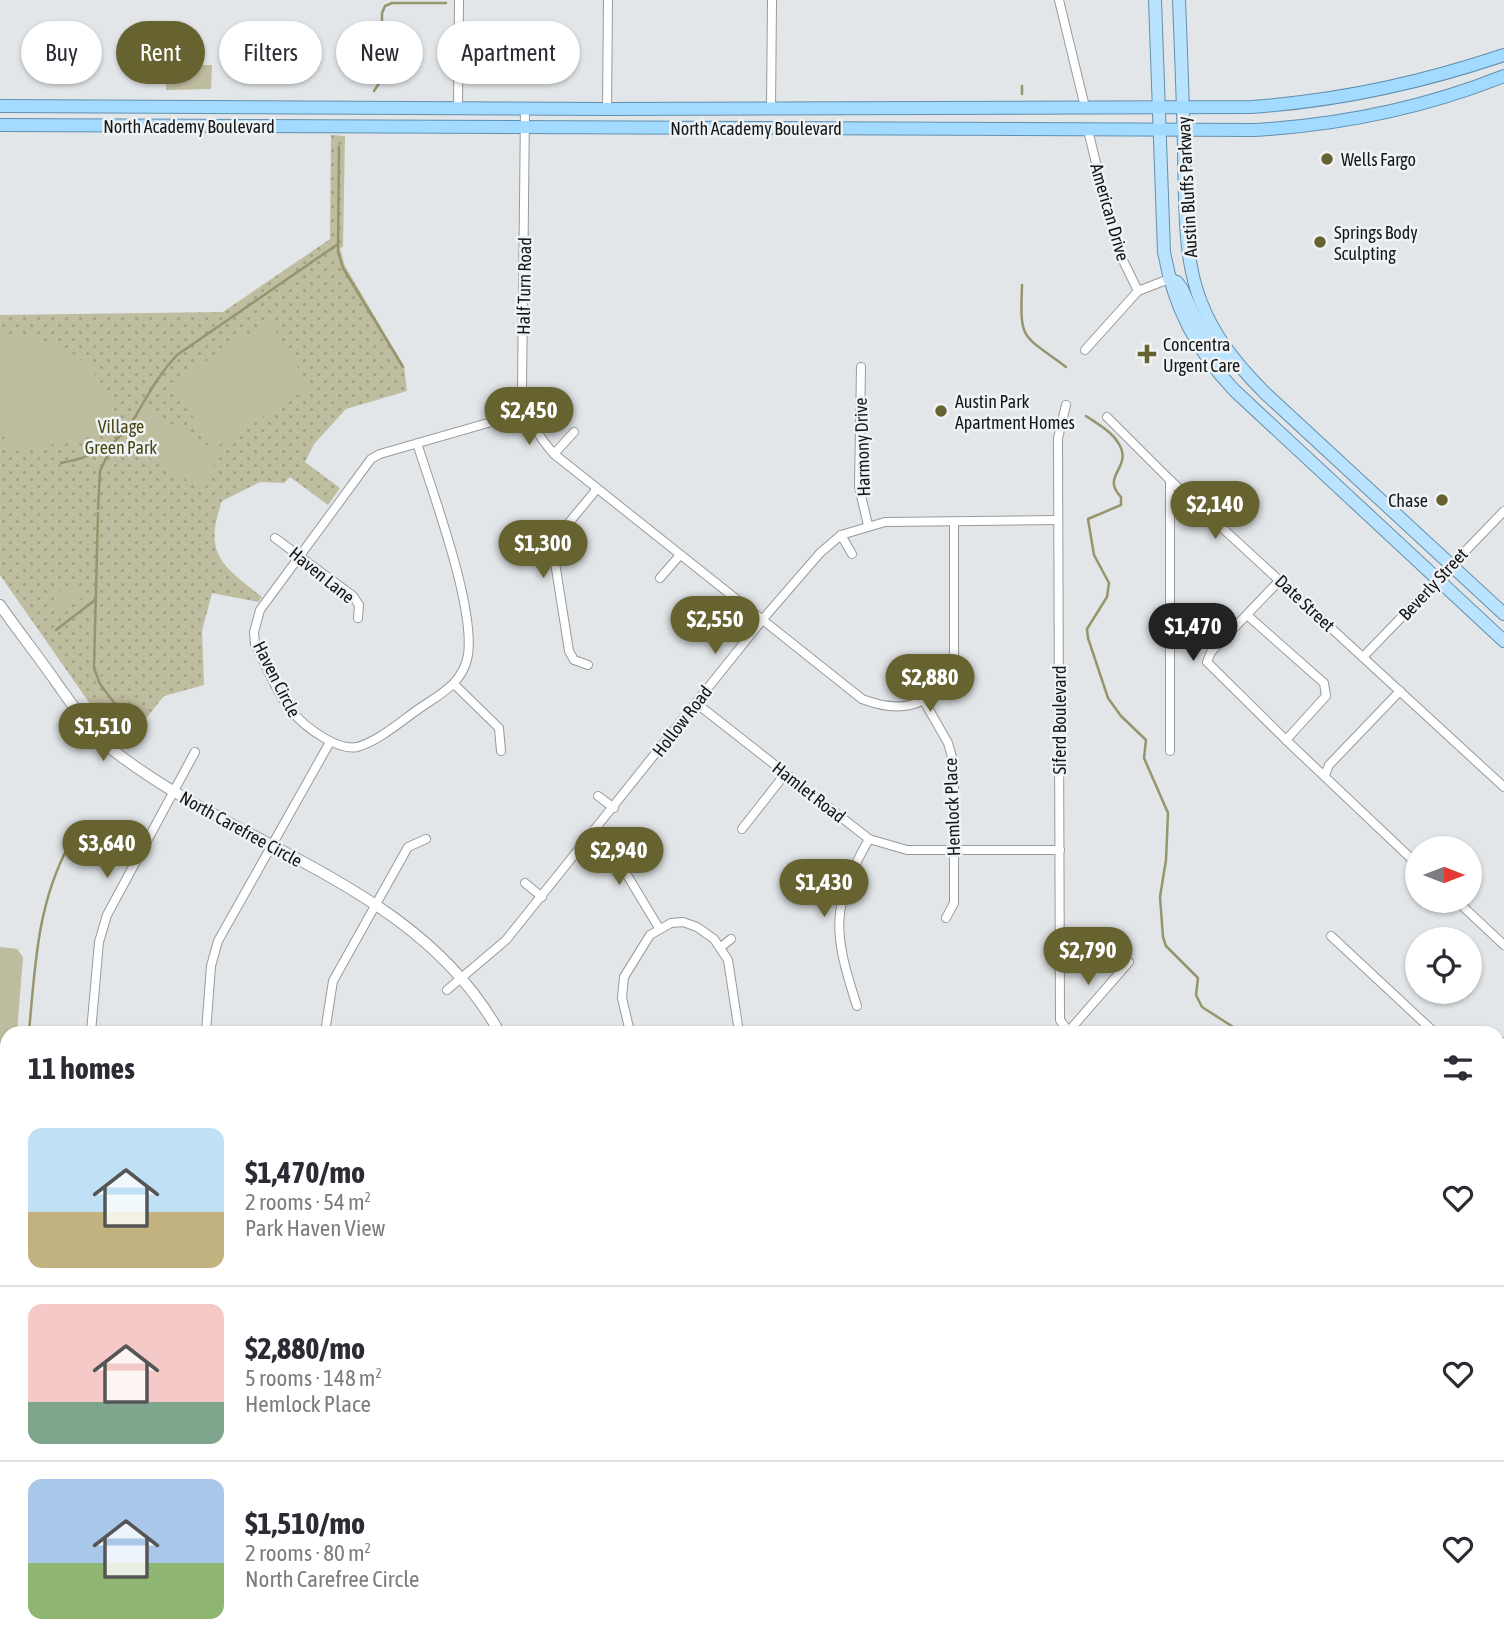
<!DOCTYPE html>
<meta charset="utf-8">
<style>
body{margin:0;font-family:"Asap Condensed",sans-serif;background:#f7f7f7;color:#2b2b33;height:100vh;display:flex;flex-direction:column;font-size:26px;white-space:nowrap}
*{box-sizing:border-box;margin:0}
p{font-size:23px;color:#7c7c81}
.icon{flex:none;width:38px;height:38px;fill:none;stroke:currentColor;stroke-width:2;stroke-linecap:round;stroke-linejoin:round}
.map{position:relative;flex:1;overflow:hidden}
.panel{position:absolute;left:0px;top:1026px;width:1505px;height:625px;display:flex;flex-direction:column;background:#fff;border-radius:21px 21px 0 0;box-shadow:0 2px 5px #0004}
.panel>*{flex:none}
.guide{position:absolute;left:21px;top:21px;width:700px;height:63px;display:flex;gap:14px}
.needle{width:46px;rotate:90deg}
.controls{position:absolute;left:1405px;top:836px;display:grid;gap:14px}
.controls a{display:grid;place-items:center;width:77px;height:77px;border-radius:50%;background:#fff;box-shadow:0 2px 5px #0004;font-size:35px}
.price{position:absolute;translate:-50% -60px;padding:0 16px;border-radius:24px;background:#666330;color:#fff;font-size:23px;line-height:46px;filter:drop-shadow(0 2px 4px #0008)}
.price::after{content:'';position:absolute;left:50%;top:42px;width:21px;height:16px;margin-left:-10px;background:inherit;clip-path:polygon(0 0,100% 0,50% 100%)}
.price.selected{background:#222;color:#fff}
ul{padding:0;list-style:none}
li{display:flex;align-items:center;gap:21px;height:175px;padding:0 28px}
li+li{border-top:2px solid #e1e1e2}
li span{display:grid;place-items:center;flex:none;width:196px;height:140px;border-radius:14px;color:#555}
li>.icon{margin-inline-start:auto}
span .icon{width:84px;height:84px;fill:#fffc;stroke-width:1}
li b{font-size:30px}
h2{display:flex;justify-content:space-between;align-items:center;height:84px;padding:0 28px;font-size:30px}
.tag{padding:0 24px;border-radius:32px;background:#fff;box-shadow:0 2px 5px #0004;font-size:24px;line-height:63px}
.tag.selected{background:#666330;color:#fff}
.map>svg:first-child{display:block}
.park{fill:url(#park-dots)}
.pitch{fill:#bebd9f}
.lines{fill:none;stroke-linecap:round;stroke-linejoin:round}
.stream{stroke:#97956d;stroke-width:2.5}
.minor-casing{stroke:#989b9d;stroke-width:10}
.secondary-casing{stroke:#989b9d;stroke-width:12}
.primary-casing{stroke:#6290ae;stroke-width:14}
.trunk-casing{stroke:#6290ae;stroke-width:14}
.minor{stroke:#fff;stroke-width:8}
.secondary{stroke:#fff;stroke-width:10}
.primary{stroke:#bae3ff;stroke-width:12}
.trunk{stroke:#a3daff;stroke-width:12}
.poi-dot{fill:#666330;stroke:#f0f3f5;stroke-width:2.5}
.labels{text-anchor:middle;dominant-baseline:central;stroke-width:5;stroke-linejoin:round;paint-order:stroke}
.street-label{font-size:18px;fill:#151617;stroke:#f0f3f5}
.poi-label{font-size:18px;fill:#151617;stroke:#f0f3f5;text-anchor:start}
.park-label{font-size:18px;fill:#494614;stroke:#f0f3f5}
</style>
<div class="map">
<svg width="1504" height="1650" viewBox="0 0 1504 1650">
<defs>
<pattern id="park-dots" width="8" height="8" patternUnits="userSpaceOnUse" patternTransform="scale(1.75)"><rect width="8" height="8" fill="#bebd9f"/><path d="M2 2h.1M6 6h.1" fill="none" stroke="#a2a288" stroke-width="1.8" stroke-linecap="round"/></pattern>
</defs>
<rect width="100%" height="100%" fill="#e2e6e8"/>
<g class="park">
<path d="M331 135 345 136 343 247 340 248 345 266 404 366 407 391 346 409 314 444 305 462 340 488 328 505 290 477 284 483 260 482 222 501C203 555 222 565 262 597L258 602 212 593 202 631 204 685 164 696 126 743 95 711 0 575V315L223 312 330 239Z"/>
<polygon points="753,1643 834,1643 828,1650 757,1650"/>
<polygon points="845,1643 876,1643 883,1649 839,1650"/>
<polygon points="907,1643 1131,1643 1128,1650 914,1650"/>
</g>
<g class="pitch">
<polygon points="166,65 212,65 211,89 166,90"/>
<polygon points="269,321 310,387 213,449 172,383"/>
<path d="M8 336C69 339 101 364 118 423L111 433 12 452 6 447 0 412V337Z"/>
<polygon points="143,407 221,454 200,488 122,442"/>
<polygon points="75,581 84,596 62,611 52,596"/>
<polygon points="0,947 17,949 23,957 17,1032 7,1032 7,1070 0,1069"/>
<polygon points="1504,1359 1504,1441 1498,1438 1498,1367"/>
<rect x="1498" y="1494" width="6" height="76"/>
<polygon points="911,1643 1011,1643 1005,1650 918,1650"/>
</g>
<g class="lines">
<g class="stream">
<polyline points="374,91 382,79 382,13 385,6 392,3 446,3"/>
<polyline points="1022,94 1022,86"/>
<polyline points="339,147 338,252 343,268 403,367"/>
<path d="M1022 285C1020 342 1021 333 1066 367"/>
<path d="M1086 416C1096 423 1110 430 1117 441 1136 467 1099 475 1121 497V505L1088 519 1094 555 1109 583 1107 597 1087 629 1088 638 1108 698 1121 716 1146 740 1144 758 1168 813 1166 860 1160 897 1163 937 1166 946 1198 978 1196 995 1202 1007 1241 1032"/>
<path d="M61 463C142 448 129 406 177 355L338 244"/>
<polyline points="98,509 100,471 111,448"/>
<polyline points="98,513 94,668 100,684 118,708 116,716"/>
<polyline points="56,630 95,600"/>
<path d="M29 1032C35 967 37 904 69 845"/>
<polyline points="0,1097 7,1094"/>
<polyline points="1424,1643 1431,1650"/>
<polyline points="450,1650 452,1643"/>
<polyline points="1125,1650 1128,1643"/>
</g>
<defs>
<g id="minor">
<polyline points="1059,0 1085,107"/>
<polyline points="458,107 459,0"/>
<path d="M525 108 522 390C527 416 536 434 554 454L862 699C906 716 942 704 954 656V522"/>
<polyline points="607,109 608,0"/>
<polyline points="771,109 772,0"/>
<polyline points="1088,130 1116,246 1138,291"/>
<polyline points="1085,350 1138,291 1169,279"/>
<polyline points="861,367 859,487 868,525"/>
<polyline points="1066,405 1058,438 1060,1020 1069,1032"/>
<polyline points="1107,417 1170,480 1504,787"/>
<path d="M417 443C433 494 475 606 468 655 463 683 442 693 420 708 401 721 379 741 357 747 347 749 335 744 326 739 283 715 277 687 255 644L254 632 260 610 371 459 380 454 526 412"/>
<polyline points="554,454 574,432"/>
<polyline points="1170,480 1170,751"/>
<polyline points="841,535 852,554"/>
<polyline points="275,538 353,596 359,605 358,618"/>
<polyline points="660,578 680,555"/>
<polyline points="1280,580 1211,652 1207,662 1286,740"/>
<polyline points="1247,615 1324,683 1326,696 1286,740 1418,865"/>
<polyline points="1363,657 1504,511"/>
<polyline points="588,665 574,660 569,651 554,556 562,531 596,490"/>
<polyline points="455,685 499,728 501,751"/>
<polyline points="924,701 948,743 954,764 954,903 946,918"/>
<polyline points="696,703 869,839 907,850 1060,850"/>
<polyline points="1325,775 1329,765 1400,691"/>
<polyline points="598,796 614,808"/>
<polyline points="742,829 785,774"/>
<polyline points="590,838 618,860 659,928"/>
<polyline points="525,883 542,897"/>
<polyline points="1457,901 1504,945"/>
<polyline points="1331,936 1434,1032"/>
<polyline points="721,947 731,939"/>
<polyline points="447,990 506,940 763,619 820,553 841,535 885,522 1058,520"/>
<path d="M857 1006C833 932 830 908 869 839"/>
<polyline points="91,1032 99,942 107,915 195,752"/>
<polyline points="206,1032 211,966 218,941 330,742"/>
<polyline points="325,1032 333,981 408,847 426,839"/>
<polyline points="630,1032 622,998 624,977 650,935 671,923 683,922 697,927 714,939 728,960 739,1032"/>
<polyline points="1068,1032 1129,962"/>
<polyline points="1498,1042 1504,1042"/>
<polyline points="0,1216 7,1218"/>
<polyline points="1498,1242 1504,1242"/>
<polyline points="0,1348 7,1352"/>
<path d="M7 1395C0 1419 0 1477 7 1499"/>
<polyline points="208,1643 214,1650"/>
<polyline points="545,1643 545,1649"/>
<polyline points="1212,1643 1220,1650"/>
<polyline points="1383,1643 1389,1650"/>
<polyline points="578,1645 661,1644 686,1650"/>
<polyline points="342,1650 342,1643"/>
<polyline points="1185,1650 1188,1643"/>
</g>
<g id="secondary">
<path d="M0 605C18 631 38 656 56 682 74 707 90 732 114 751 240 849 418 885 499 1032"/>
<polyline points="578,1643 578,1650"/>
</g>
<g id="primary">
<path d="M1155 0 1164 252C1174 307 1196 350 1234 390L1504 641"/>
<path d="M1179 0C1181 50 1183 100 1184 150 1186 261 1183 312 1266 394L1504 614"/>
<polyline points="1169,279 1177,282 1182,289 1196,321 1220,359 1235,363"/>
</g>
<g id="trunk">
<path d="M0 106 607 109 1251 107C1339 101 1421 83 1504 55"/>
<path d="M0 125 1254 130C1341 125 1424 108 1504 76"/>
</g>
</defs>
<use href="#minor" class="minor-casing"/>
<use href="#secondary" class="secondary-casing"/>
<use href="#primary" class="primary-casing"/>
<use href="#trunk" class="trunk-casing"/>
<use href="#minor" class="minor"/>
<use href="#secondary" class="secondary"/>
<use href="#primary" class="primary"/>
<use href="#trunk" class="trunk"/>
</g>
<g class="poi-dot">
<circle cx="1327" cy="159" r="7"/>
<circle cx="1320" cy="242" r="7"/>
<path d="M1143.5 343.5h7v7h7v7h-7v7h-7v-7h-7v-7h7z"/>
<circle cx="941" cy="411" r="7"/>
<circle cx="1442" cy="500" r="7"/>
</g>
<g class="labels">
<g class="street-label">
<text x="189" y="126">North Academy Boulevard</text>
<text x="756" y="128">North Academy Boulevard</text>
<text transform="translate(1187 187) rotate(-93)">Austin Bluffs Parkway</text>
<text transform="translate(1110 212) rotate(74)">American Drive</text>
<text transform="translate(524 286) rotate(-89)">Half Turn Road</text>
<text transform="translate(862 447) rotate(-92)">Harmony Drive</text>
<text transform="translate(322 575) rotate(39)">Haven Lane</text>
<text transform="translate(1433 584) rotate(-47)">Beverly Street</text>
<text transform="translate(1305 603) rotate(43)">Date Street</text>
<text transform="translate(277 679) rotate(63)">Haven Circle</text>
<text transform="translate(1059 720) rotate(-90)">Siferd Boulevard</text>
<text transform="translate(682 721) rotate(-52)">Hollow Road</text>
<text transform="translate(809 792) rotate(38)">Hamlet Road</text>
<text transform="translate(952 807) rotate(-92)">Hemlock Place</text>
<text transform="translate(241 829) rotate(29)">North Carefree Circle</text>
</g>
<g class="poi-label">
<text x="1341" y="159">Wells Fargo</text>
<text x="1334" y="232">Springs Body<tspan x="1334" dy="21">Sculpting</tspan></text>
<text x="1163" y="344">Concentra<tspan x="1163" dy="21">Urgent Care</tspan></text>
<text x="955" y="401">Austin Park<tspan x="955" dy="21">Apartment Homes</tspan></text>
<text x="1428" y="500" text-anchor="end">Chase</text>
</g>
<g class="park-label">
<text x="121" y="426">Village<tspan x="121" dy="21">Green Park</tspan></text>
</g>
</g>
</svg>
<div class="controls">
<a><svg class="needle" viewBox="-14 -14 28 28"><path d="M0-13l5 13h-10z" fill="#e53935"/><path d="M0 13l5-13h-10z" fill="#7c7c81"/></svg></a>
<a><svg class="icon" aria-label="locate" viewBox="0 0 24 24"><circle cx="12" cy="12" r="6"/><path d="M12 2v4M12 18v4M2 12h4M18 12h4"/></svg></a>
</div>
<b class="price" style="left:529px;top:447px">$2,450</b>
<b class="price" style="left:1215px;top:541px">$2,140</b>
<b class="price" style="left:543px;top:580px">$1,300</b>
<b class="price" style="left:715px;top:656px">$2,550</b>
<b class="price selected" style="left:1193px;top:663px">$1,470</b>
<b class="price" style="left:930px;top:714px">$2,880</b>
<b class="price" style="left:103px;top:763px">$1,510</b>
<b class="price" style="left:107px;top:880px">$3,640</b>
<b class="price" style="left:619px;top:887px">$2,940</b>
<b class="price" style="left:824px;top:919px">$1,430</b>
<b class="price" style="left:1088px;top:987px">$2,790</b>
<div class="guide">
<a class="tag">Buy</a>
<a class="tag selected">Rent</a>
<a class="tag">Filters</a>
<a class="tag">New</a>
<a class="tag">Apartment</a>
</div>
<section class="panel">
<h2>11 homes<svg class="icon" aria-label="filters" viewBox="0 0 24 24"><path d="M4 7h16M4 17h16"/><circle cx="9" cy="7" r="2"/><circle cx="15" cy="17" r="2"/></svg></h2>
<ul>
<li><span style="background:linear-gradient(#bfe0f5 60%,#c2b280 0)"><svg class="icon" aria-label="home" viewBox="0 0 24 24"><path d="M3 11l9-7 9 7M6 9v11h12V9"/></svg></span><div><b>$1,470/mo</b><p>2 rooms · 54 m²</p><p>Park Haven View</p></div><svg class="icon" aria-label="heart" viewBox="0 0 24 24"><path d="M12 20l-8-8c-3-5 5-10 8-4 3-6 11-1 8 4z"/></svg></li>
<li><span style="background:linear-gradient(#f6c9c9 70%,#7fa58c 0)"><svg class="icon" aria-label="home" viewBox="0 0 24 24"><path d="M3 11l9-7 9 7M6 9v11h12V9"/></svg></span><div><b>$2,880/mo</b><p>5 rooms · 148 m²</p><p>Hemlock Place</p></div><svg class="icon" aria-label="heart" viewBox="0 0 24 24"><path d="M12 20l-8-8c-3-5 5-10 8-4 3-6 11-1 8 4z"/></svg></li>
<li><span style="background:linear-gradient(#a9c7e8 60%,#8fb573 0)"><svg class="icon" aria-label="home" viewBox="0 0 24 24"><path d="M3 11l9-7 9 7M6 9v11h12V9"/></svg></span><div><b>$1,510/mo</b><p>2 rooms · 80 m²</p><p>North Carefree Circle</p></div><svg class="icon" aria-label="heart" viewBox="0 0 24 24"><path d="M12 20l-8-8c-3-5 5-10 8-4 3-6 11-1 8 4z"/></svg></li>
</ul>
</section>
</div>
